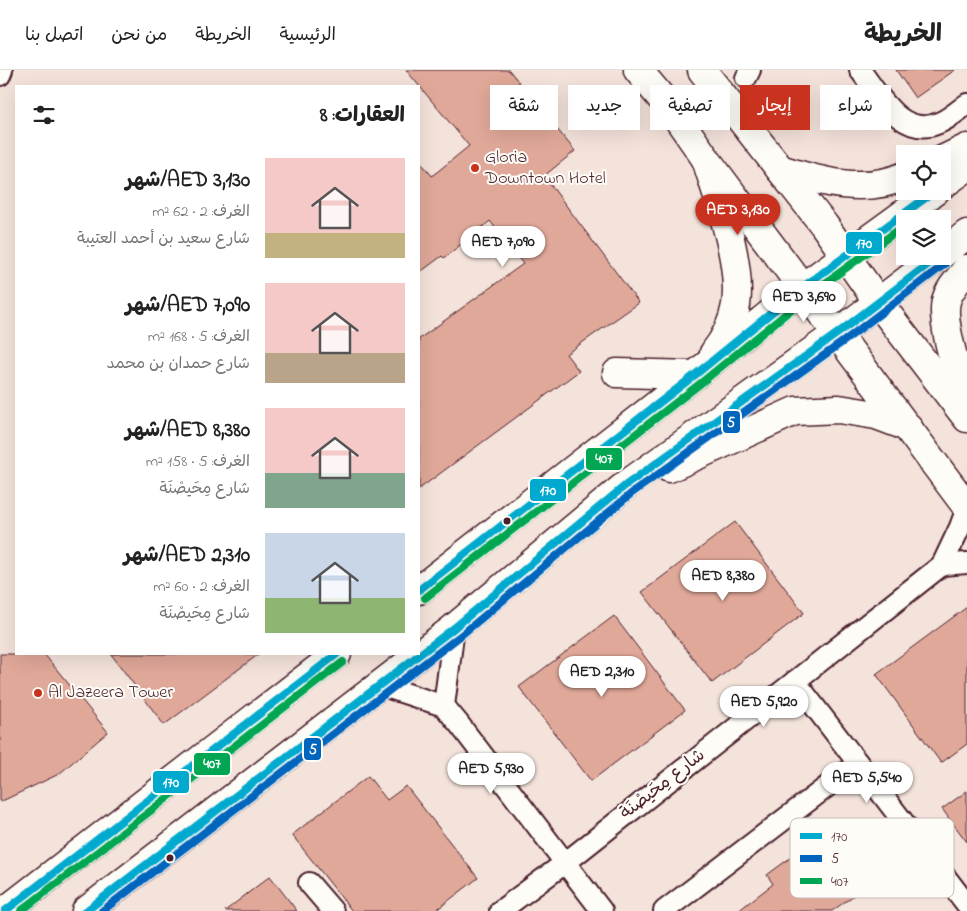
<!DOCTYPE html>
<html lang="ar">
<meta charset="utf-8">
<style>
body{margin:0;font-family:"Indie Flower","Playpen Sans Arabic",sans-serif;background:#f2f2f2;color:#222;direction:rtl;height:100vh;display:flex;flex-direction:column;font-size:19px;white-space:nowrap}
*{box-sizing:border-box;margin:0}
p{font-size:16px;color:#767676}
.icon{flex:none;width:28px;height:28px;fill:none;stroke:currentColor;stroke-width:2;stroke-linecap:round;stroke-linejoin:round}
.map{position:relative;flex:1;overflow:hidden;direction:ltr}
.side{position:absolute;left:15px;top:15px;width:405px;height:570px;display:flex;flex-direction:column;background:#fff;border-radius:0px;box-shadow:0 5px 20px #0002;direction:rtl}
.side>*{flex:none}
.banner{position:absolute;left:435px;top:15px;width:456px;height:45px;direction:rtl;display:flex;gap:10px}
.fabs{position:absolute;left:896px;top:75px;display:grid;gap:10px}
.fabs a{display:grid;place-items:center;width:55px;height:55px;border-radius:0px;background:#fff;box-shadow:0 5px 20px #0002;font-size:25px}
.price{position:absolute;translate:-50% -42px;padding:0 11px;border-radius:18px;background:#fff;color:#222;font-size:16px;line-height:32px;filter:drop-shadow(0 1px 2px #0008)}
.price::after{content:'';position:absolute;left:50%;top:30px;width:15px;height:11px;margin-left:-8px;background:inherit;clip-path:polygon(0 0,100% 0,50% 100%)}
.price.current{background:#c8321e;color:#fff}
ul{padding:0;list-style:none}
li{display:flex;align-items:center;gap:15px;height:125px;padding:0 15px}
li span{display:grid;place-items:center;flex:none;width:140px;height:100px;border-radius:0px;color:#555}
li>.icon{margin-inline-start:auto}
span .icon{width:60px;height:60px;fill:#fffc;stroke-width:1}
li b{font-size:21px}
h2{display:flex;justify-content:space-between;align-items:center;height:60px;padding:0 15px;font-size:21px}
.tag{padding:0 18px;border-radius:0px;background:#fff;box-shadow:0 5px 20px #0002;font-size:18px;line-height:45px}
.tag.current{background:#c8321e;color:#fff}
header{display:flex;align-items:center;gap:30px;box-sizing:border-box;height:70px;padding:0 25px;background:#fff;border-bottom:1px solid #e0e0e0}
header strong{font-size:24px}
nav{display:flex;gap:28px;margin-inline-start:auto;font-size:18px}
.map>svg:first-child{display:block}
.building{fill:#e0a899;stroke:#4a1f2b}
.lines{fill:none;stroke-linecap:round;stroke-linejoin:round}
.minor-casing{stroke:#4a1f2b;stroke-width:24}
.secondary-casing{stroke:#4a1f2b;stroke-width:31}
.primary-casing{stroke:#4a1f2b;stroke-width:31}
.minor{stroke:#fdfcf7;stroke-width:20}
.secondary{stroke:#fdfcf7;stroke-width:28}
.primary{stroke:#fdfcf7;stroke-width:28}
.bus-1-casing{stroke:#fdfcf7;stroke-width:11}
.bus-2-casing{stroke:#fdfcf7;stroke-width:11}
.bus-3-casing{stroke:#fdfcf7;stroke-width:11}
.bus-1{stroke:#00a9ce;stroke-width:8}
.bus-2{stroke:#0065bd;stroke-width:8}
.bus-3{stroke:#00a651;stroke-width:8}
.poi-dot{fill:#c8321e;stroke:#fdfcf7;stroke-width:2}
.bus-dot{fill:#4a1f2b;stroke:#fdfcf7;stroke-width:2}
.labels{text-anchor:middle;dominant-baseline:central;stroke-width:4;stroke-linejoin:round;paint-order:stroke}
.poi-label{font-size:18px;fill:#4a1f2b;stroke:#fdfcf7;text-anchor:start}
.street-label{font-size:18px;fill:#4a1f2b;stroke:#fdfcf7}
.key{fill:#fdfcf7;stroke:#c7baba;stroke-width:1}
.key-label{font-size:14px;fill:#4a1f2b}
.line-badge{stroke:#fdfcf7;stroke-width:2}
.badge-label{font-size:14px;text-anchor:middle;font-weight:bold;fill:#fff}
</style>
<header>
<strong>الخريطة</strong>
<nav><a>الرئيسية</a><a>الخريطة</a><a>من نحن</a><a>اتصل بنا</a></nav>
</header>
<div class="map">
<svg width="967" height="841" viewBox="0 0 967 841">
<rect width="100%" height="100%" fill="#f4e3db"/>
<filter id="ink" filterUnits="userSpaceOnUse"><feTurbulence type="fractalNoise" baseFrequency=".02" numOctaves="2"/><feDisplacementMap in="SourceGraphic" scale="10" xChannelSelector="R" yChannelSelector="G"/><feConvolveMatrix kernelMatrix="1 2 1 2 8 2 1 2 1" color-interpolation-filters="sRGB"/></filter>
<g filter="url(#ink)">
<g class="building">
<polygon points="406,0 509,0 575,81 544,106 639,233 566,284 579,301 419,419 419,269 523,194 490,151 444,188 442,186 419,203 419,90 432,106 469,76"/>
<polygon points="896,0 955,0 915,28"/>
<polygon points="735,452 804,543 712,613 642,522"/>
<polygon points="967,537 967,674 941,693 876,604"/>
<polygon points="614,546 685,640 591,711 519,617"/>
<polygon points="0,584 44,584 108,662 59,704 0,732"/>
<polygon points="111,584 259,584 164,655"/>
<polygon points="368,706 387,730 406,716 478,808 435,841 352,841 292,765"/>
<polygon points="967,721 967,772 942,739"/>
<polygon points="843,749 885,803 832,841 738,841 773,814 767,805"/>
<polygon points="270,806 297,841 225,841"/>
</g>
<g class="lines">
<defs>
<g id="minor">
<path d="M860 0C879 25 903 71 941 52 950 48 959 40 967 34"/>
<polyline points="0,5 2,0"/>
<polyline points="746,8 750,0"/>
<polyline points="942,495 967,493"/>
<polyline points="795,611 967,835"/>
<polyline points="380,615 444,636 459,654 602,841"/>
<polyline points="444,636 454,558"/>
<polyline points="309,813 333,841"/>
<polyline points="500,841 565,793 942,495 960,457 967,438"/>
<polyline points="664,841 858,693"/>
</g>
<g id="secondary">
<polyline points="638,0 674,43 706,89 967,437"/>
<polyline points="702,0 824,155 878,232 967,348"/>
</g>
<g id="primary">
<path d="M706 89C719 131 742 192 736 235 733 253 725 269 714 283"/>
<polyline points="942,90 967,78"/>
<path d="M780 99C821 112 864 124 905 106"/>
<polyline points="942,115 967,97"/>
<polyline points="942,184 967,164"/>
<path d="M967 199C959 209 949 219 946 231 940 254 961 312 967 337"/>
<polyline points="617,303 695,305"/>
<polyline points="669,398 795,341 839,339 876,345 908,357"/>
<polyline points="419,520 695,305 803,217 935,121"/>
<polyline points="5,841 337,584"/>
<polyline points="86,841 454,558 626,415 838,263 939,186"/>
</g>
</defs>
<use href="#minor" class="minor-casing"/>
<use href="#secondary" class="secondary-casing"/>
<use href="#primary" class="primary-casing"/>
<use href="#minor" class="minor"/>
<use href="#secondary" class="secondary"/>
<use href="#primary" class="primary"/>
<defs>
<g id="bus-1">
<polyline points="419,520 695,305 803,217 935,121"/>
<polyline points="5,841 337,584"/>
<polyline points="86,841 454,558 626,415 838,263 939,186"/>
</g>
<polyline id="bus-2" points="102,841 460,566 632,423 844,271 945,194"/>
<g id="bus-3">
<polyline points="425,528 701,313 809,225 905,155"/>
<polyline points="21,841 343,592"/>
</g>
</defs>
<use href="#bus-1" class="bus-1-casing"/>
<use href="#bus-2" class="bus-2-casing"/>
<use href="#bus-3" class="bus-3-casing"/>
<use href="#bus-1" class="bus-1"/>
<use href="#bus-2" class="bus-2"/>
<use href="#bus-3" class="bus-3"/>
</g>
</g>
<g class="poi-dot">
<circle cx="475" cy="98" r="5"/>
<circle cx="38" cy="623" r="5"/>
</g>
<g class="bus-dot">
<circle cx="507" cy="451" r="4.5"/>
<circle cx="170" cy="788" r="4.5"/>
</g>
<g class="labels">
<g class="poi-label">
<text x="485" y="88">Gloria<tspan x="485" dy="21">Downtown Hotel</tspan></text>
<text x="48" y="623">Al Jazeera Tower</text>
</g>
<g class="street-label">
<text transform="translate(663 715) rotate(-38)">شارع مِحَيصْنَة</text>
</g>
</g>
<rect x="790" y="748" width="164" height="80" rx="8" class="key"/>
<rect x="800" y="763" width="22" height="6" fill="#00a9ce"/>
<rect x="800" y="785" width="22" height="7" fill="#0065bd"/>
<rect x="800" y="808" width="22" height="6" fill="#00a651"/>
<g class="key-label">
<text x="831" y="771">170</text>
<text x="831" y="793">5</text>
<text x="831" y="816">407</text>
</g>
<g class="line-badge">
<rect x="845" y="161" width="38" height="24" rx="5" fill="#00a9ce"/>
<rect x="722" y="340" width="19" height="24" rx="5" fill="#0065bd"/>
<rect x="585" y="377" width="38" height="24" rx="5" fill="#00a651"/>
<rect x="529" y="408" width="38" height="24" rx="5" fill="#00a9ce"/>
<rect x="303" y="667" width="19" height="24" rx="5" fill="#0065bd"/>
<rect x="193" y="682" width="38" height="24" rx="5" fill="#00a651"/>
<rect x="152" y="700" width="38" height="24" rx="5" fill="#00a9ce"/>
</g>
<g class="badge-label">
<text x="864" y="178">170</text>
<text x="731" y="357">5</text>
<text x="604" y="393">407</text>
<text x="548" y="425">170</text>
<text x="313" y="684">5</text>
<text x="212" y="698">407</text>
<text x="171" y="717">170</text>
</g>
</svg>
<div class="fabs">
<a><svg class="icon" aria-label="locate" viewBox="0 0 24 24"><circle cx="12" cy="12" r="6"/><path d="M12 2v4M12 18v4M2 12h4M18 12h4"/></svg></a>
<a><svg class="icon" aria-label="layers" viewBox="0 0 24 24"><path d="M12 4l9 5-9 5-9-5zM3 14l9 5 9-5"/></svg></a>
</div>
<b class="price current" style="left:738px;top:166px">AED 3,130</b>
<b class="price" style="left:503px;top:198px">AED 7,090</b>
<b class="price" style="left:804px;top:253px">AED 3,690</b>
<b class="price" style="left:723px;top:532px">AED 8,380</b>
<b class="price" style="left:602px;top:628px">AED 2,310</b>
<b class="price" style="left:764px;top:658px">AED 5,920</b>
<b class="price" style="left:491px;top:725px">AED 5,930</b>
<b class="price" style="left:867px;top:734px">AED 5,540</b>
<div class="banner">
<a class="tag">شراء</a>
<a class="tag current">إيجار</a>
<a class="tag">تصفية</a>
<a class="tag">جديد</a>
<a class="tag">شقة</a>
</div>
<section class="side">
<h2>العقارات: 8<svg class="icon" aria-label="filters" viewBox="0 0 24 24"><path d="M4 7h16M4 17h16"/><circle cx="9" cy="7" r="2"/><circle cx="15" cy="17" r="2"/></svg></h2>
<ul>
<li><span style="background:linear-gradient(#f6c9c9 75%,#c2b280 0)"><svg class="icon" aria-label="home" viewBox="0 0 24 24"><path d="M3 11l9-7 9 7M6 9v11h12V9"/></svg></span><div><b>AED 3,130/شهر</b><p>الغرف: 2 · 62 m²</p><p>شارع سعيد بن أحمد العتيبة</p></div></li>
<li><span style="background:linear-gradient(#f6c9c9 70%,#b9a48a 0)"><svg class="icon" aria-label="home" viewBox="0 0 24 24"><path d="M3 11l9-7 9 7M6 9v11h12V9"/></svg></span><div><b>AED 7,090/شهر</b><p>الغرف: 5 · 168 m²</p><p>شارع حمدان بن محمد</p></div></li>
<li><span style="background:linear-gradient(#f6c9c9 65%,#7fa58c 0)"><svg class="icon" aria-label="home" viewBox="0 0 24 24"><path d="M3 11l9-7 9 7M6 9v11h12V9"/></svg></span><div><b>AED 8,380/شهر</b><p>الغرف: 5 · 158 m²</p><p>شارع مِحَيصْنَة</p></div></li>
<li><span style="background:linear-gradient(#c9d6e8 65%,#8fb573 0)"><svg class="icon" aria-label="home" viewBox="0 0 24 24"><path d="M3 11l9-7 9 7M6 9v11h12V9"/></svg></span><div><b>AED 2,310/شهر</b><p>الغرف: 2 · 60 m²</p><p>شارع مِحَيصْنَة</p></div></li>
</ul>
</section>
</div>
